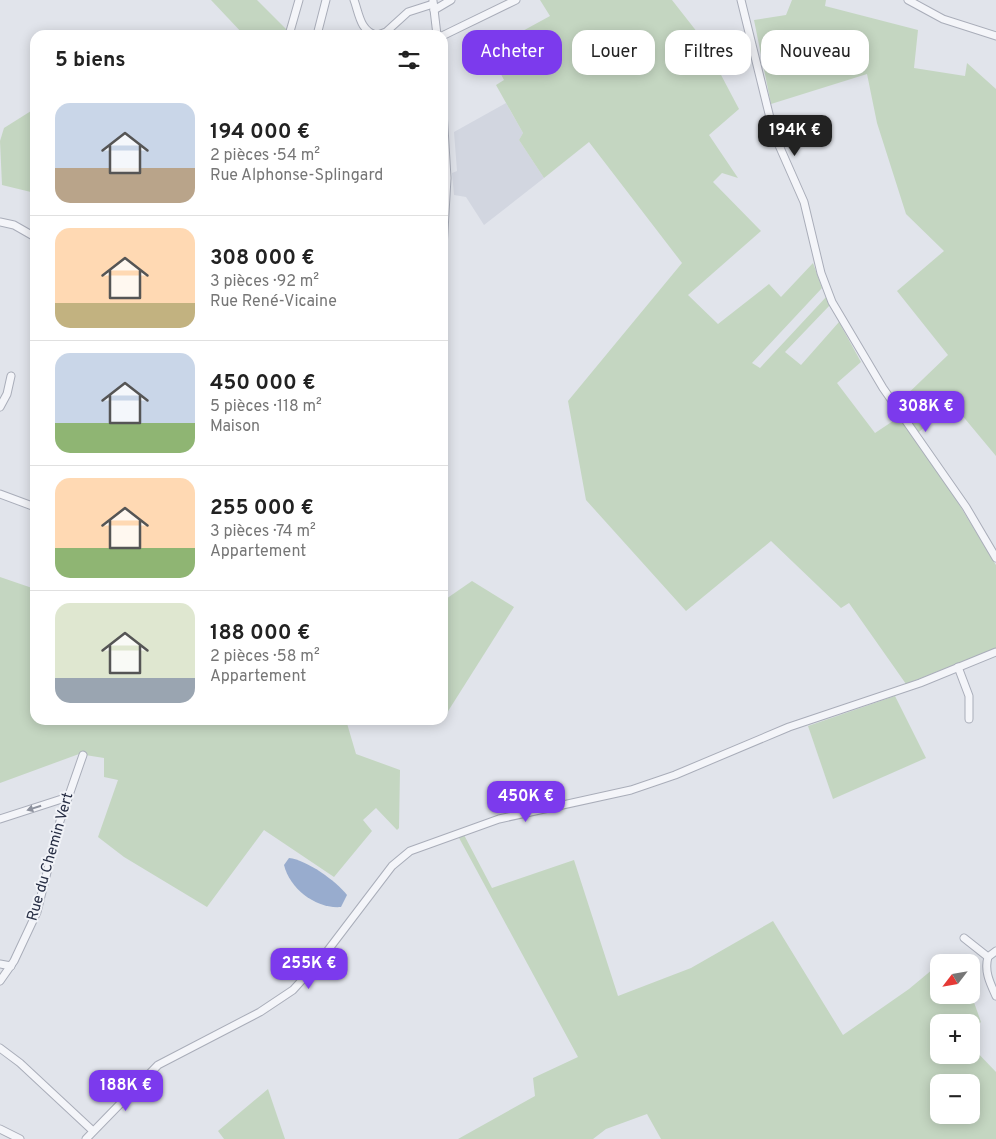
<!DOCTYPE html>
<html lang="fr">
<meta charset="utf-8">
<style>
body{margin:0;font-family:Overpass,sans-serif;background:#f6f6f6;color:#222;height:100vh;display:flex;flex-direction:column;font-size:19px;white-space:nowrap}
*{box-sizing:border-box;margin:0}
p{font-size:16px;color:#767676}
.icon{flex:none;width:28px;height:28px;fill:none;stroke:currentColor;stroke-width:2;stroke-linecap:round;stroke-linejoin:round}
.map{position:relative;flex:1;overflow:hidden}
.panel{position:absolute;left:30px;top:30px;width:418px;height:695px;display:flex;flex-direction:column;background:#fff;border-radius:15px;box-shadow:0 2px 12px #0003}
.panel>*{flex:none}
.guide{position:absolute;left:462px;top:30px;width:458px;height:45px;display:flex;gap:10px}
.needle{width:32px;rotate:239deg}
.tools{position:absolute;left:930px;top:954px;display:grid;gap:10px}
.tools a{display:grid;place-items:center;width:50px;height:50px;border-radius:10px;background:#fff;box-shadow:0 2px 12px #0003;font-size:25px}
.price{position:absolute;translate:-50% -42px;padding:0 11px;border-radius:10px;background:#7c3aed;color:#fff;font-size:16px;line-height:32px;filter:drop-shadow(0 1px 2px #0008)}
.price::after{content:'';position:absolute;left:50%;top:30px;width:15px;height:11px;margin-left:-8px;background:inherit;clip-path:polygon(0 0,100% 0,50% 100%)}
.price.on{background:#222;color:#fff}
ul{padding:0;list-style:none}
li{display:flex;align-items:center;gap:15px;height:125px;padding:0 25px}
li+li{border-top:1px solid #e0e0e0}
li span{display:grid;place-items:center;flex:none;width:140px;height:100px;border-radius:15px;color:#555}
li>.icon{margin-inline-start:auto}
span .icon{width:60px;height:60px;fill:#fffc;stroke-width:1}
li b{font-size:21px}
h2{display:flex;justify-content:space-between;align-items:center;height:60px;padding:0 25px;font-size:21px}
.chip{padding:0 18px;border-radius:15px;background:#fff;box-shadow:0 2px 12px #0003;font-size:18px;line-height:45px}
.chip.on{background:#7c3aed;color:#fff}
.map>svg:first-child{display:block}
.built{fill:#d2d6e0}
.green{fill:#c4d6c1;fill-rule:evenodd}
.water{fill:#98acce}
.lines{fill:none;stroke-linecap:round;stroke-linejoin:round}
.minor-casing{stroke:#a9adb9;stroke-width:9}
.minor{stroke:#f4f5f9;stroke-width:7}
.oneway{fill:#8e929e}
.labels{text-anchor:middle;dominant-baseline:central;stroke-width:4;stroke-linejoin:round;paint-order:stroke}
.street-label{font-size:15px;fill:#272e44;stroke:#f1f3f8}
</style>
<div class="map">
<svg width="996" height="1139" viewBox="0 0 996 1139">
<rect width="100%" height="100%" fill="#e1e4eb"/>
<polygon class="built" points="506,103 523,133 519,140 544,178 484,225 466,197 454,195 452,173 457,171 454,132"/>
<g class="green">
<polygon points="211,0 257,0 288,31 287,35 244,35"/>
<polygon points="540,0 672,0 701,37 739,109 709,135 738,178 722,173 713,182 761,231 688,295 718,324 769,284 781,297 813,263 822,288 752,363 760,368 827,296 830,305 785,352 801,365 839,322 861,362 837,383 875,433 899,417 954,496 996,565 996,648 906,684 849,603 841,608 771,541 686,611 586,500 568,401 682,263 589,142 544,178 519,140 523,133 496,85 504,80 488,50 550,16"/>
<polygon points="792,0 826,0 825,6 918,30 914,68 965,76 967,63 996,89 996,456 951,402 918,433 898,403 948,355 897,291 944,251 906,214 877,123 867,74 771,104 754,20 786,15"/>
<polygon points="31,111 35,121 35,193 2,185 0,141 4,128"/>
<polygon points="0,577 35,589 35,720 346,720 356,754 400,770 399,828 397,830 376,808 363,820 372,831 334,877 264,830 207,907 124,857 98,837 118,780 104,777 104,758 79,754 0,783"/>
<polygon points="472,581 514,607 445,716 442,715 443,601"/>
<polygon points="895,696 926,758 833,799 808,726"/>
<path d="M463 833 492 888 574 860 618 996 691 968 773 921 843 1035 909 989 939 964V995L971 994 981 1022 971 1031V1022H939V1055H971V1046L996 1072V1139H661L647 1114 606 1129 593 1139H458L535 1096 533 1078 578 1057 458 836ZM939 1082H971V1115H939Z"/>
<polygon points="268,1089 285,1139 224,1139 218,1131"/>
</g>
<path class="water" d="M289 858C307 860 336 881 347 895L341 907C316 909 290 889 284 865Z"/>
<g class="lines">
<defs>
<g id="minor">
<path d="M354 0C359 13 360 31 376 35"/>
<polyline points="741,0 774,134 804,202 821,273 832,302 883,388 966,507 996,558"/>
<polyline points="908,0 943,19 996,36"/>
<polyline points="433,1 437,35"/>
<polyline points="434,10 451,0"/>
<polyline points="289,35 299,0"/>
<polyline points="317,35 326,0"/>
<polyline points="378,35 386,32 408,12 433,4"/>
<polyline points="442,36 516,0"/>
<polyline points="442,94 447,178 442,266"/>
<polyline points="0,222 14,225 35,237"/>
<polyline points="0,407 7,394 11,376"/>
<polyline points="0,494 35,507"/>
<polyline points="958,667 969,696 969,719"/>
<polyline points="0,819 68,797"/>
<polyline points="964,938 988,957"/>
<path d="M996 951 988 957C984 971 990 983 996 996"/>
<polyline points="0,964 11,966"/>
<polyline points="0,981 14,961 37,912 60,821 83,755"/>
<polyline points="0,1048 20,1063 93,1131"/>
<polyline points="0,1129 20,1139"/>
<polyline points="86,1139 158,1065 260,1012 293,990 322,958 392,866 410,851 499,819 631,790 675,775 789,727 920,683 996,652"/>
</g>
</defs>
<use href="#minor" class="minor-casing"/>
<use href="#minor" class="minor"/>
</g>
<defs><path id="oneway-solid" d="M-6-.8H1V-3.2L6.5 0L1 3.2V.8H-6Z" transform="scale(1.25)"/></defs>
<use class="oneway" href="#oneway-solid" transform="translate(34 808) rotate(162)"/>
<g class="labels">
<g class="street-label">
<text transform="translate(51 857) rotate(-74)">Rue du Chemin Vert</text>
</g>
</g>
</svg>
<div class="tools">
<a><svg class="needle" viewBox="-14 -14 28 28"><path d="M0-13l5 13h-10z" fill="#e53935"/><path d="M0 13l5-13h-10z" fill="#767676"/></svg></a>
<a>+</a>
<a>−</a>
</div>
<b class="price on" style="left:795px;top:157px">194K €</b>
<b class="price" style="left:926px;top:433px">308K €</b>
<b class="price" style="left:526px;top:823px">450K €</b>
<b class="price" style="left:309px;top:990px">255K €</b>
<b class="price" style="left:126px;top:1112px">188K €</b>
<div class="guide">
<a class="chip on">Acheter</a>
<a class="chip">Louer</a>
<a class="chip">Filtres</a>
<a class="chip">Nouveau</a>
</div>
<section class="panel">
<h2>5 biens<svg class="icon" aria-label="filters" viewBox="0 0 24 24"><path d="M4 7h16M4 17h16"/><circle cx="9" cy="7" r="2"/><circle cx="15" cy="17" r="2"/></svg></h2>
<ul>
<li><span style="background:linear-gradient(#c9d6e8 65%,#b9a48a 0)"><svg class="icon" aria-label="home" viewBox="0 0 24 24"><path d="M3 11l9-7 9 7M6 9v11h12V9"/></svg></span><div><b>194 000 €</b><p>2 pièces · 54 m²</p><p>Rue Alphonse-Splingard</p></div></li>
<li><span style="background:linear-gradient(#ffd9b3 75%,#c2b280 0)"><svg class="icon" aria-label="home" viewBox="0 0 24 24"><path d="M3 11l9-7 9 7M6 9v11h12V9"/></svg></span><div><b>308 000 €</b><p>3 pièces · 92 m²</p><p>Rue René-Vicaine</p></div></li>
<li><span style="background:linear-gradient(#c9d6e8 70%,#8fb573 0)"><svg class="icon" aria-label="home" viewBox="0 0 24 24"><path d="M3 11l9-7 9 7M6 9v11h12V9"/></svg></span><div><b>450 000 €</b><p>5 pièces · 118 m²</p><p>Maison</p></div></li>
<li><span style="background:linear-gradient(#ffd9b3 70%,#8fb573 0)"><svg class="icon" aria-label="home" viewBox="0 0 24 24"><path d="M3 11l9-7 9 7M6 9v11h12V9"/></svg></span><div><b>255 000 €</b><p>3 pièces · 74 m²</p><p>Appartement</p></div></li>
<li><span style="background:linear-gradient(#dfe7d0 75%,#9aa5b1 0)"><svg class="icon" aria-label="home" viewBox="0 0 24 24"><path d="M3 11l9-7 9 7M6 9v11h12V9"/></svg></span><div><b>188 000 €</b><p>2 pièces · 58 m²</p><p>Appartement</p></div></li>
</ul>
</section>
</div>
